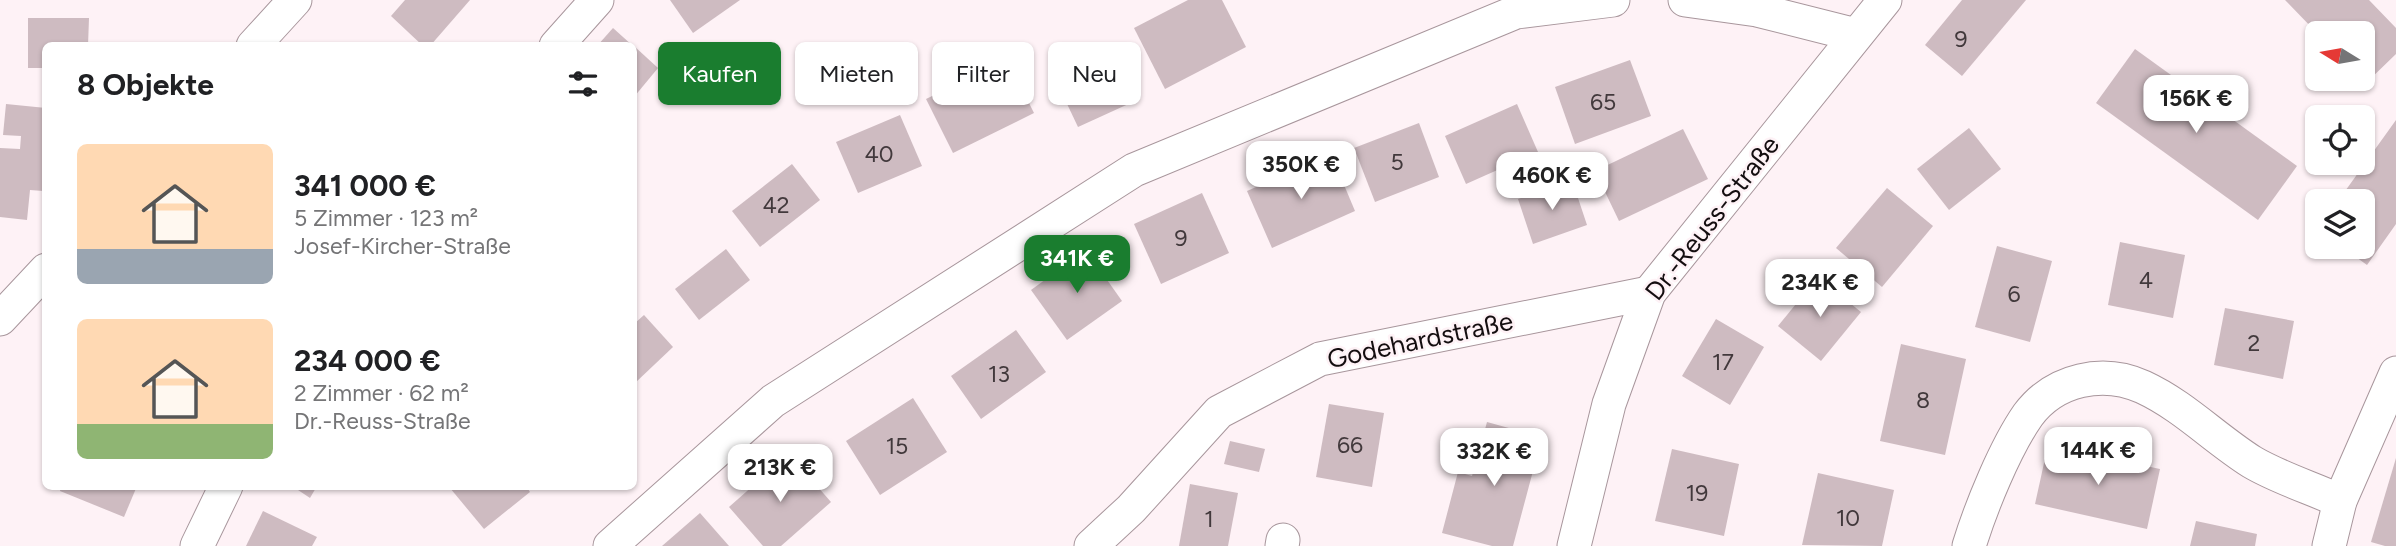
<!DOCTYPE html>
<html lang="de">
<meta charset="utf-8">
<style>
body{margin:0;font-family:Figtree,sans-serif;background:#f6f6f6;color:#202124;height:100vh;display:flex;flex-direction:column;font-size:26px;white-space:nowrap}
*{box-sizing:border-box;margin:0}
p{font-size:23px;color:#757577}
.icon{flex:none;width:38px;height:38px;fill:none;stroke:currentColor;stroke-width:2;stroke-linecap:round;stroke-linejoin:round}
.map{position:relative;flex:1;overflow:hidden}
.side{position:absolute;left:42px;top:42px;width:595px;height:448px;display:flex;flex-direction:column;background:#fff;border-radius:10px;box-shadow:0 2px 5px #0004}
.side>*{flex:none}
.top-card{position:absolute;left:658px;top:42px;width:665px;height:63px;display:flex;gap:14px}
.needle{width:46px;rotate:281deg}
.tools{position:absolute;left:2305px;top:21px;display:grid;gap:14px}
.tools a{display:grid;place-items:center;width:70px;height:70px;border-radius:10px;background:#fff;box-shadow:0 2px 5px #0004;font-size:35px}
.price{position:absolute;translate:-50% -60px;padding:0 16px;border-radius:14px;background:#fff;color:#222;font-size:23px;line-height:46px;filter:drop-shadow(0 2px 4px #0008)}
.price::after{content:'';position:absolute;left:50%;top:42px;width:21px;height:16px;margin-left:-10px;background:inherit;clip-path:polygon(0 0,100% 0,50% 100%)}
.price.on{background:#1a7d2f;color:#fff}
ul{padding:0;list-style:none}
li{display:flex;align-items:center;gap:21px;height:175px;padding:0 35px}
li span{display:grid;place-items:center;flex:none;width:196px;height:140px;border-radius:10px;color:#555}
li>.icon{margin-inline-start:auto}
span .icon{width:84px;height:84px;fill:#fffc;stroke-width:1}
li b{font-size:30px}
h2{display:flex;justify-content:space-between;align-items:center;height:84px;padding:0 35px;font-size:30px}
.chip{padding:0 24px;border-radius:10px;background:#fff;box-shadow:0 2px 5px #0004;font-size:24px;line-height:63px}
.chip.on{background:#1a7d2f;color:#fff}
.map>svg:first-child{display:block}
.building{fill:#cebbc1}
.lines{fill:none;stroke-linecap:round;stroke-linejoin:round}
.minor-casing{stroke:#a8969c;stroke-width:35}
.path{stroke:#8f8588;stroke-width:4.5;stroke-dasharray:3.5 3.5;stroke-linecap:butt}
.minor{stroke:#fff;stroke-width:33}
.labels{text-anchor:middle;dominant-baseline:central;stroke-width:5;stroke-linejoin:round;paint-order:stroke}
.number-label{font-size:23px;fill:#42393c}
.street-label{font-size:26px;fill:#140e10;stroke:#fef2f6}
</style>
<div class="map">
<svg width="2396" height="546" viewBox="0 0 2396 546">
<rect width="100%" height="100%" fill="#fef2f6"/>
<g class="building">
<polygon points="405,0 470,0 430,46 423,46 391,16"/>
<polygon points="670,0 740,0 693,33"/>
<polygon points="1188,0 1222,0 1246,47 1165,89 1134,28"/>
<polygon points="1962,0 2026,0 1962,76 1925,45"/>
<polygon points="2285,0 2369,0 2396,28 2396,54 2365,84 2361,79 2362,79 2362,33 2317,33"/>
<polygon points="28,18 89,18 88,46 46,46 46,68 28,68"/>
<polygon points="613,28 633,46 597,46"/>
<polygon points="634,46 658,68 634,97"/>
<polygon points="2135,49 2297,166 2258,220 2096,103"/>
<polygon points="1007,59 1034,113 953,153 926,99"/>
<polygon points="1115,60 1135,101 1078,127 1059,87"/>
<polygon points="1630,60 1651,116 1575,144 1555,87"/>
<polygon points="6,104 46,108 43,191 30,190 27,220 0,217 0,148 20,149 21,136 3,135"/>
<polygon points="1517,104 1538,152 1466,184 1445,136"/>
<polygon points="900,115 922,166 858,193 836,142"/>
<polygon points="2396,120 2396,224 2367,265 2342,247 2362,247 2362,201 2338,201"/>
<polygon points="1419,123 1439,177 1375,202 1354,148"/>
<polygon points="1969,128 2001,169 1949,210 1917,169"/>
<polygon points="1683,129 1708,179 1619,221 1595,171"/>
<polygon points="1331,154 1355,211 1272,248 1247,191"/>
<polygon points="792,164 820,200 760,247 732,211"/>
<polygon points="1572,180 1587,225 1533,244 1518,199"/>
<polygon points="1887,188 1933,226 1882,287 1836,248"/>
<polygon points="1202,193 1229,253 1161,284 1134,224"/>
<polygon points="2120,242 2185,255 2173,318 2108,305"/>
<polygon points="1997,246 2052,261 2030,342 1975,327"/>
<polygon points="726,249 750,280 699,320 675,289"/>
<polygon points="1086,250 1122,301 1067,340 1031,290"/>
<polygon points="1818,277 1861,312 1821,361 1778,326"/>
<polygon points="2225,308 2294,321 2283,379 2214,365"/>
<polygon points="644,315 673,347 635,383 634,324"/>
<polygon points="1716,319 1764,347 1730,405 1682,376"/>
<polygon points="1016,330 1046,372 981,419 951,376"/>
<polygon points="1901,344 1966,359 1945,455 1880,441"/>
<polygon points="913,398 947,452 880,495 846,441"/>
<polygon points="1329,404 1384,413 1372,487 1316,477"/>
<polygon points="1487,422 1542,437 1513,546 1492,546 1442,533 1458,472 1472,476"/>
<polygon points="1230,441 1265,449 1259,472 1224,464"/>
<polygon points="2048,445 2160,469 2147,529 2035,504"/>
<polygon points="1672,449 1739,464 1724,536 1655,521"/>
<polygon points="789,454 831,502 781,546 763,546 729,507"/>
<polygon points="2396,458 2396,546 2385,546 2371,542"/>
<polygon points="1818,473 1894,490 1882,546 1802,545"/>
<polygon points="1190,484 1238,493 1228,546 1179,546"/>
<polygon points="61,486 137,486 124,517 60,491"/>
<polygon points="292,486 317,486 310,498"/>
<polygon points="453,486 526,486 530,492 484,529 450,488"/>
<polygon points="263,511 317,537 312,546 246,546"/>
<polygon points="700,513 729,546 662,546"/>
<polygon points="2196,521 2257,534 2255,546 2190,546"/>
</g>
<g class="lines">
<defs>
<g id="minor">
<polyline points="1685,0 1757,10 1856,35"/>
<polyline points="253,46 295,0"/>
<polyline points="556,46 597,0"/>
<polyline points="0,319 46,270"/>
<polyline points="197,546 226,486"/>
<polyline points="610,546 773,401 1134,170 1516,12 1613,0"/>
<polyline points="1091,546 1131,509 1219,412 1320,359 1649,293"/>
<polyline points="1282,546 1283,540"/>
<polyline points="1574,546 1609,404 1649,293 1885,0"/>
<path d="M1969 546C1981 507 2005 448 2028 415 2055 379 2103 369 2143 387 2184 406 2214 438 2252 462 2279 478 2312 488 2340 501"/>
<polyline points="2329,546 2340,501 2396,373"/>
</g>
</defs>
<use href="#minor" class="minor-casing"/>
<polyline class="path" points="2337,112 2343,117"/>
<use href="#minor" class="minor"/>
</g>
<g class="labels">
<g class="number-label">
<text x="1961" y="39">9</text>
<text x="1603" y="102">65</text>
<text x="879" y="154">40</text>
<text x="1397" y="162">5</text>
<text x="776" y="205">42</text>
<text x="1181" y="238">9</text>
<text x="2146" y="280">4</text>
<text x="2014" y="294">6</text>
<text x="2254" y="343">2</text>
<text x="1723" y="362">17</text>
<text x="999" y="374">13</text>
<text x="1923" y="400">8</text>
<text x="1350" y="445">66</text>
<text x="897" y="446">15</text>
<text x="1697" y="493">19</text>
<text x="1848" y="518">10</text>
<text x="1209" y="519">1</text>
</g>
<g class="street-label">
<text transform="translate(1712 218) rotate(-52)">Dr.-Reuss-Straße</text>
<text transform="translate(1420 340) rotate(-12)">Godehardstraße</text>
</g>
</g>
</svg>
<div class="tools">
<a><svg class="needle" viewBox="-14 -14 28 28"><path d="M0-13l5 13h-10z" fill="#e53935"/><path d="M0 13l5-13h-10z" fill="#757577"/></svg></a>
<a><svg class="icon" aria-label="locate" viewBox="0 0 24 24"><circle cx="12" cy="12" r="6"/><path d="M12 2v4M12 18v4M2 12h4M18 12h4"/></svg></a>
<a><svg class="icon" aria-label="layers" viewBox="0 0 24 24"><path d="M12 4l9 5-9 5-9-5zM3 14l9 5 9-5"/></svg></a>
</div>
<b class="price" style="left:2196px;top:135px">156K €</b>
<b class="price" style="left:1301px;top:201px">350K €</b>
<b class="price" style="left:1552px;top:212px">460K €</b>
<b class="price on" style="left:1077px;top:295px">341K €</b>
<b class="price" style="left:1820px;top:319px">234K €</b>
<b class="price" style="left:2098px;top:487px">144K €</b>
<b class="price" style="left:1494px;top:488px">332K €</b>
<b class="price" style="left:780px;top:504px">213K €</b>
<div class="top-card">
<a class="chip on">Kaufen</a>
<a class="chip">Mieten</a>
<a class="chip">Filter</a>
<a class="chip">Neu</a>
</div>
<section class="side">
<h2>8 Objekte<svg class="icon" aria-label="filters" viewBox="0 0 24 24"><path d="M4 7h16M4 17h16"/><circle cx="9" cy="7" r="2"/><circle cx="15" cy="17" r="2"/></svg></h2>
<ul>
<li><span style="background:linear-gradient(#ffd9b3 75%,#9aa5b1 0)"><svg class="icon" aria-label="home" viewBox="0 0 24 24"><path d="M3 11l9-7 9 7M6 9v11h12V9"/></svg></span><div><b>341 000 €</b><p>5 Zimmer · 123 m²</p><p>Josef-Kircher-Straße</p></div></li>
<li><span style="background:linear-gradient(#ffd9b3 75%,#8fb573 0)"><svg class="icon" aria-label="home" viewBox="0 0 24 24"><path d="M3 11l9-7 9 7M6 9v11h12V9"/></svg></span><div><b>234 000 €</b><p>2 Zimmer · 62 m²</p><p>Dr.-Reuss-Straße</p></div></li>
</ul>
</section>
</div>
